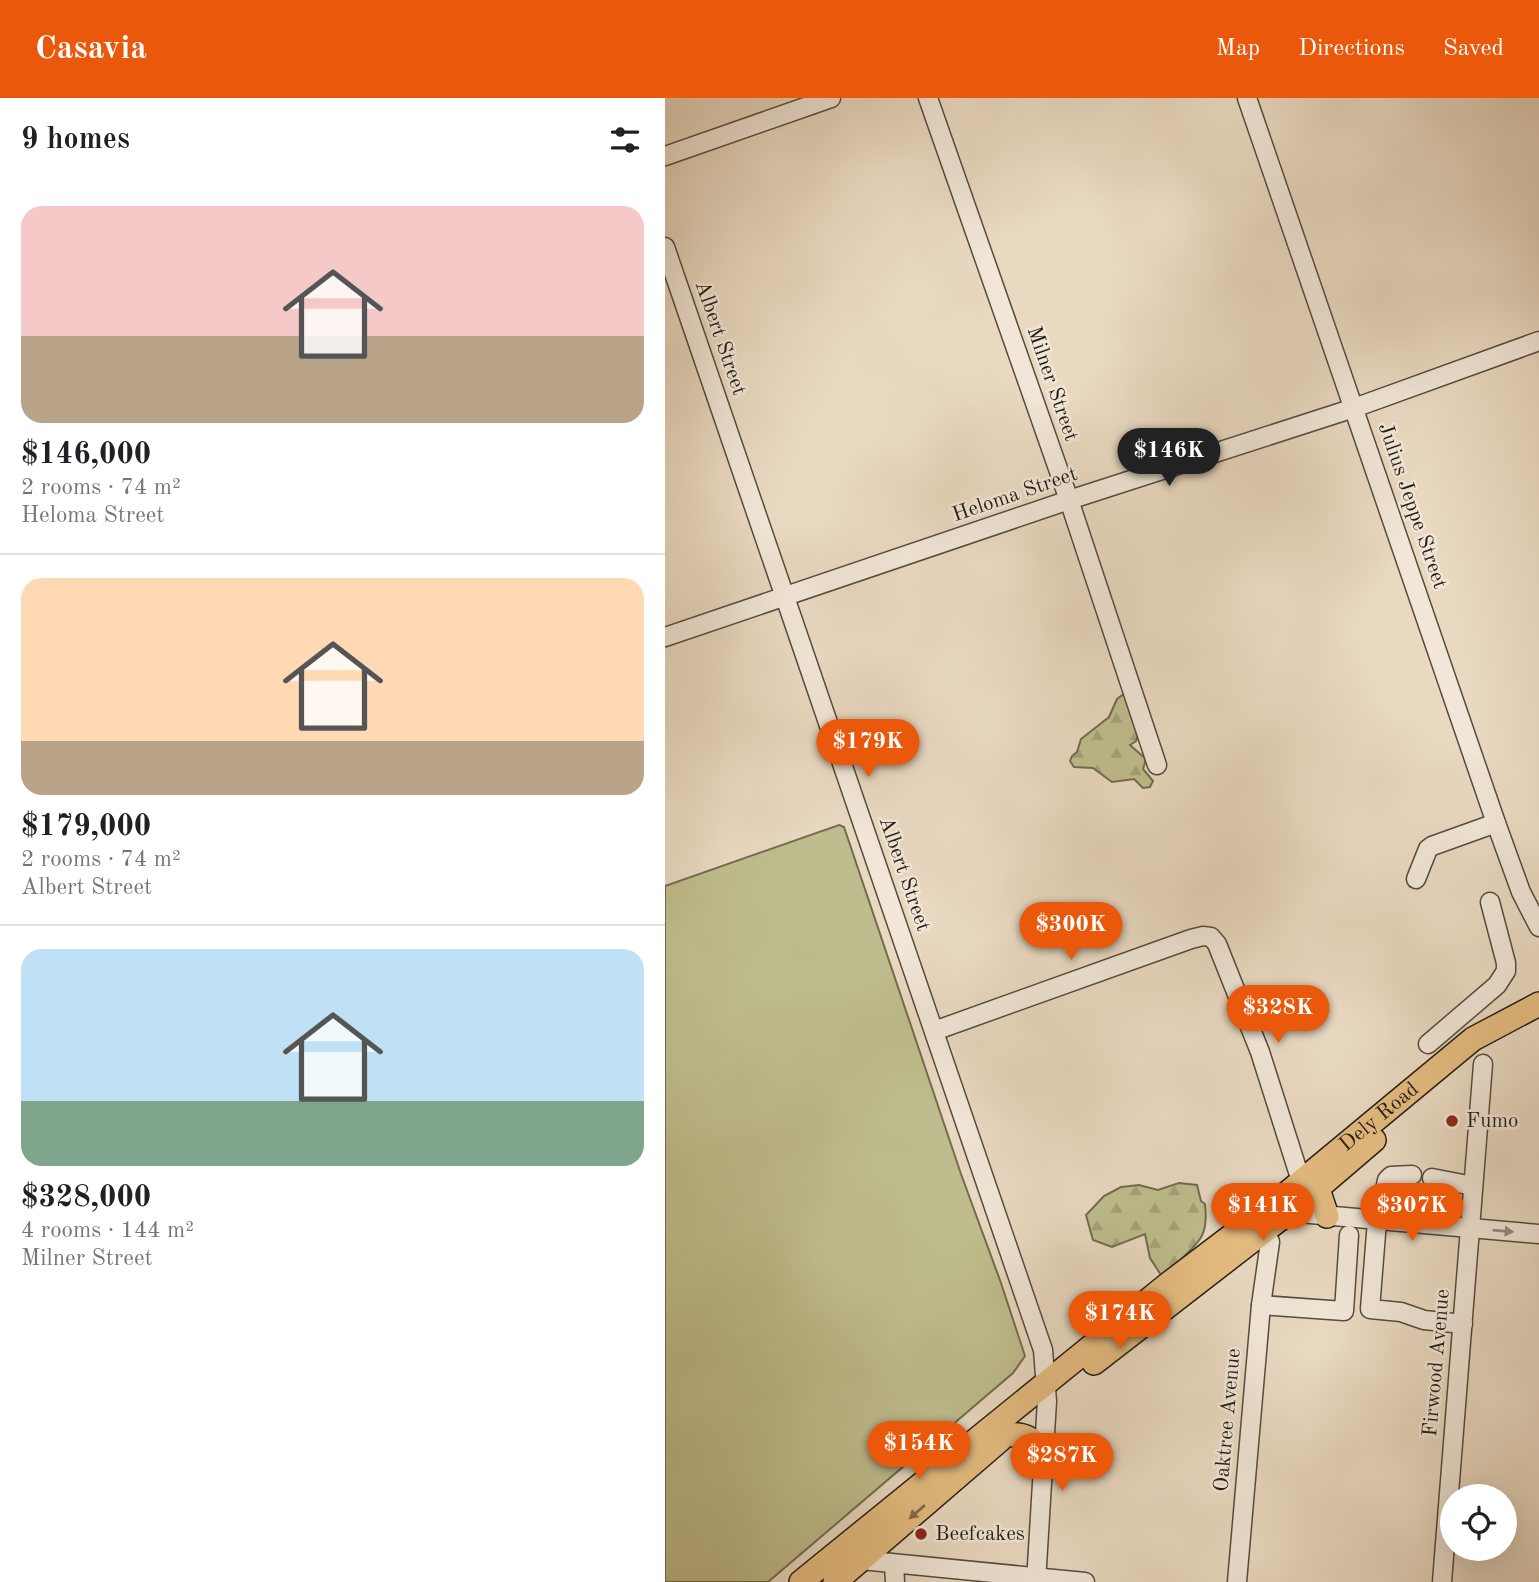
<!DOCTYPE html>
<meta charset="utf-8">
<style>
body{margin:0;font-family:"Old Standard TT",serif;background:#f2f2f2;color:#202124;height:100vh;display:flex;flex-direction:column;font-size:26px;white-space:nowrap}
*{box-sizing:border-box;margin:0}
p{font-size:23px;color:#757577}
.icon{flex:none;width:38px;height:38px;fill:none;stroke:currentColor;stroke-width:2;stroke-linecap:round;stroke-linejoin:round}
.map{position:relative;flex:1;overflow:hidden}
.sheet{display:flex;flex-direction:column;background:#fff;width:665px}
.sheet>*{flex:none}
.tools{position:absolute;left:775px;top:1386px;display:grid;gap:14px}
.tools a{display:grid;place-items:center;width:77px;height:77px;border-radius:50%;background:#fff;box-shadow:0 7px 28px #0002;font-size:35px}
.price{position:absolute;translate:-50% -60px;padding:0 16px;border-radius:24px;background:#ea580c;color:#fff;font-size:23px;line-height:46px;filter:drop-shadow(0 2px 4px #0008)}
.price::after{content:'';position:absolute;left:50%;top:42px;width:21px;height:16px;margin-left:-10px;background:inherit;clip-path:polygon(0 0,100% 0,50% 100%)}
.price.selected{background:#222;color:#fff}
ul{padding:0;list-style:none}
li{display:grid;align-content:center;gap:14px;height:371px;padding:0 21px}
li+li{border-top:2px solid #e0e0e0}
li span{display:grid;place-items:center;height:217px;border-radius:21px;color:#555}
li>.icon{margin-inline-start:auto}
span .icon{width:126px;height:126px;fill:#fffc;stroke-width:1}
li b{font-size:30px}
h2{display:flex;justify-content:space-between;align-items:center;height:84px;padding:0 21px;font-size:30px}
header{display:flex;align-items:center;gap:42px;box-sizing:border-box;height:98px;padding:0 35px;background:#ea580c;color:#fff}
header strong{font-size:33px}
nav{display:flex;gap:38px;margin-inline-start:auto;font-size:24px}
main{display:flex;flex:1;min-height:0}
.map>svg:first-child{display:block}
.green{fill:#bfbd8d;stroke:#726c50;stroke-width:2}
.forest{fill:url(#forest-firs);stroke:#726c50;stroke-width:2}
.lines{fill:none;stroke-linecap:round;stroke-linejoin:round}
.minor-casing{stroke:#564b3e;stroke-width:21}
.major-casing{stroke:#251c13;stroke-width:26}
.minor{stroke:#f1e6d7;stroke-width:18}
.major{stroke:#e4bc80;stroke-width:23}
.oneway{fill:#958b7f}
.oneway2{fill:#846c4a}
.poi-dot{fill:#8f2418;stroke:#f1e6d7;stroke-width:2.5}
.labels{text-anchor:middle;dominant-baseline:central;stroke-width:5;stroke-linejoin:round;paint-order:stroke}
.street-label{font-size:21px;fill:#251c13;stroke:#f1e6d7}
.poi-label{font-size:21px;fill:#251c13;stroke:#f1e6d7;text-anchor:start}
</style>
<header>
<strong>Casavia</strong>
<nav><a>Map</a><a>Directions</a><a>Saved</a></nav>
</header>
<main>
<section class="sheet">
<h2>9 homes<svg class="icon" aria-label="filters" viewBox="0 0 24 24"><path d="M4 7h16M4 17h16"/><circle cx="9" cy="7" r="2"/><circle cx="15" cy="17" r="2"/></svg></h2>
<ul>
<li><span style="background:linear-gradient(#f6c9c9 60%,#b9a48a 0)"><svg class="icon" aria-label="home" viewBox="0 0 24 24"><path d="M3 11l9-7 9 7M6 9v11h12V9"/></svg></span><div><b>$146,000</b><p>2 rooms · 74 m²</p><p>Heloma Street</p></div></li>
<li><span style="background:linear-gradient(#ffd9b3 75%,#b9a48a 0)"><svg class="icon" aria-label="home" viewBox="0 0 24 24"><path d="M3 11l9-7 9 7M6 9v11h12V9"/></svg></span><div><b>$179,000</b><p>2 rooms · 74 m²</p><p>Albert Street</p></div></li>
<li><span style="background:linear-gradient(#bfe0f5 70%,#7fa58c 0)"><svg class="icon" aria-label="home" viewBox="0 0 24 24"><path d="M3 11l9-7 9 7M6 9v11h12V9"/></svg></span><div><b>$328,000</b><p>4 rooms · 144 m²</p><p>Milner Street</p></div></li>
</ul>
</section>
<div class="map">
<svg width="874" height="1484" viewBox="0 0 874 1484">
<defs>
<pattern id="forest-firs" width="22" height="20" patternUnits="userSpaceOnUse" patternTransform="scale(1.75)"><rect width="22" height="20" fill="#bfbd8d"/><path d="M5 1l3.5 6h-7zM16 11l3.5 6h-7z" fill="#a4a279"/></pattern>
</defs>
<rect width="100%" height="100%" fill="#e9d9c1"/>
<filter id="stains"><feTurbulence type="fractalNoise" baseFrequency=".00286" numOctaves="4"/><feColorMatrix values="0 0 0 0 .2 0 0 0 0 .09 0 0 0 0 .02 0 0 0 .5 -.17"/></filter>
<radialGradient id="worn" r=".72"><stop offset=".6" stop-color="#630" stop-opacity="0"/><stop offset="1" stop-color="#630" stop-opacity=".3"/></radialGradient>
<polygon class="green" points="174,727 179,729 296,1076 336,1185 360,1258 348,1275 103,1484 0,1484 0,788"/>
<g class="forest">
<polygon points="463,593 474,634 471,643 465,647 481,661 478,671 488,683 485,689 478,690 469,681 447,684 428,670 409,669 405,663 407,658 412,654 416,641 444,619 452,601"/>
<path d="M514 1085 532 1087 536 1103 540 1106C545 1150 524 1144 506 1176L496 1177 485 1160 480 1136 447 1149 428 1142 421 1117 439 1098 456 1089 474 1087 493 1092Z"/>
</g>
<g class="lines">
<defs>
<g id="minor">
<polyline points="263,0 404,402 492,667"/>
<polyline points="582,0 831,725 856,794 874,829"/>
<polyline points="0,58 166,0"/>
<polyline points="0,149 378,1252 382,1303 371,1484"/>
<polyline points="0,539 404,402 689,310 874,243"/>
<polyline points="751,781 763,751 767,748 831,725"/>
<polyline points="269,933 526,841 538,838 546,839 552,846 595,954 636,1083"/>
<polyline points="763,946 832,887 841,873 841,865 825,804"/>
<polyline points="767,1080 808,1088"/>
<polyline points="718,1103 722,1082 726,1078 747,1077"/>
<polyline points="623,1114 874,1136"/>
<polyline points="712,1123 705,1211 736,1214 759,1222 798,1226"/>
<polyline points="596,1207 679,1213 684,1137"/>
<polyline points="196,1462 420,1484"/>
<polyline points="229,1466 230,1484"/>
<polyline points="572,1484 596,1207 605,1144 603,1139 597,1135"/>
<polyline points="777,1484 818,966"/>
</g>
<g id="major">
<polyline points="653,1091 662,1118"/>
<polyline points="429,1265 633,1107 709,1042"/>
<path d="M341 1337C360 1335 370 1341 380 1358"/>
<path id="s1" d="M136 1484 502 1187 615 1101 808 941 874 906"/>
<polyline points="170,1484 335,1342"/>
</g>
</defs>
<use href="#minor" class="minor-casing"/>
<use href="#major" class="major-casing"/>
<use href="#minor" class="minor"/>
<use href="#major" class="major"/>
</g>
<defs><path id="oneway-solid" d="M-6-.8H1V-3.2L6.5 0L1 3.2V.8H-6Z" transform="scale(1.75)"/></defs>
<use class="oneway" href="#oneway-solid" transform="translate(838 1133) rotate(5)"/>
<use class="oneway2" href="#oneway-solid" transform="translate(252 1414) rotate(139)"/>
<g class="poi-dot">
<circle cx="787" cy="1023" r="7"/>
<circle cx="256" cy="1436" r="7"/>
</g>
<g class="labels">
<g class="street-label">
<text transform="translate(55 240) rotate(71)">Albert Street</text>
<text transform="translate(387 286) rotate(71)">Milner Street</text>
<text transform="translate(350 397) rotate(-19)">Heloma Street</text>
<text transform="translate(747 408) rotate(71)">Julius Jeppe Street</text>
<text transform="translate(239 776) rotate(71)">Albert Street</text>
<text stroke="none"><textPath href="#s1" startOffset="742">Dely Road</textPath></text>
<text transform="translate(772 1265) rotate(-85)">Firwood Avenue</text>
<text transform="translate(563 1322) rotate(-85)">Oaktree Avenue</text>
</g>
<g class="poi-label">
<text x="801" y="1023">Fumo</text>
<text x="270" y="1436">Beefcakes</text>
</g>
</g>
<rect width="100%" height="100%" filter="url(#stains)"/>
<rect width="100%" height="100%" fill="url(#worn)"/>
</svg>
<div class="tools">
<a><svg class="icon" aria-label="locate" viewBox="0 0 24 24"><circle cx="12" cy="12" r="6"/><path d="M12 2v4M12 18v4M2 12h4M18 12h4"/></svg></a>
</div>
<b class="price selected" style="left:504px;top:390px">$146K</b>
<b class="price" style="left:203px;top:681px">$179K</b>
<b class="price" style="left:406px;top:864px">$300K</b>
<b class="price" style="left:613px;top:947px">$328K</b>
<b class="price" style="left:598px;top:1145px">$141K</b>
<b class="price" style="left:747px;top:1145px">$307K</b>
<b class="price" style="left:455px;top:1253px">$174K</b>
<b class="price" style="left:254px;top:1383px">$154K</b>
<b class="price" style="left:397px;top:1395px">$287K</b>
</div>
</main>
